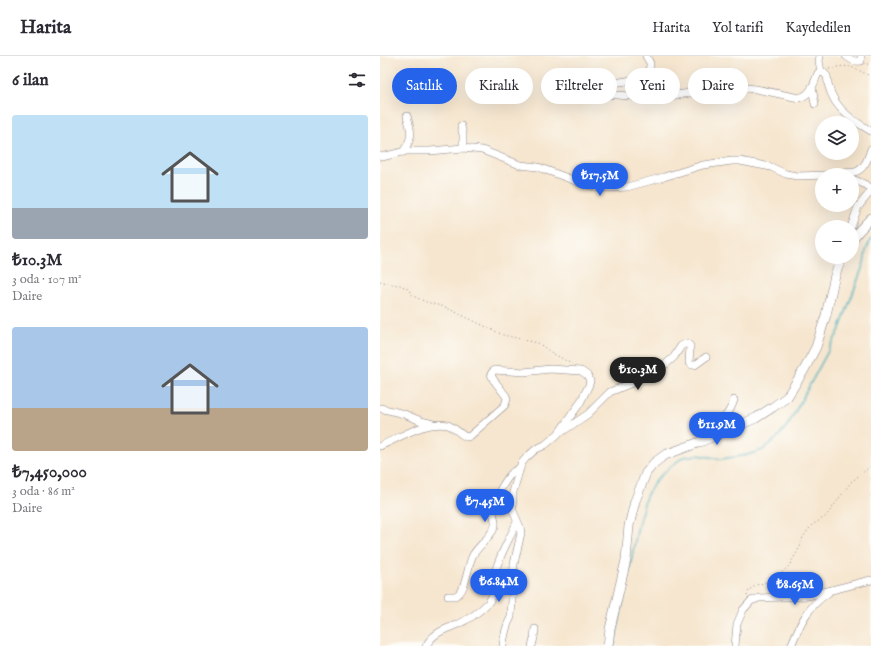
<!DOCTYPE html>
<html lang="tr">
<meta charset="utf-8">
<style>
body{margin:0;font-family:"IM FELL English",serif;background:#f7f7f7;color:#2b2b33;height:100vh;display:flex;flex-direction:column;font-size:15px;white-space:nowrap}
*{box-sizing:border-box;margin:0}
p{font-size:13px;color:#7c7c81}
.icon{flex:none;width:22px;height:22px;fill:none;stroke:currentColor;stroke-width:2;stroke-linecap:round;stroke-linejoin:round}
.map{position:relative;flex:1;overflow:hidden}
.details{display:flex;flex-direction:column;background:#fff;width:380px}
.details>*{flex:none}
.guide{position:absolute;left:12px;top:12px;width:380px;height:36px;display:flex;gap:8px}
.controls{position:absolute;left:435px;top:60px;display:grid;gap:8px}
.controls a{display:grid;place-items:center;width:44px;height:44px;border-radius:50%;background:#fff;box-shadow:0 4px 16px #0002;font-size:20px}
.price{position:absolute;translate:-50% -34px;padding:0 9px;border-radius:14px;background:#2563eb;color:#fff;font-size:13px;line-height:26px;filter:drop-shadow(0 1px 2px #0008)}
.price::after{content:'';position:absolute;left:50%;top:24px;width:12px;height:9px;margin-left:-6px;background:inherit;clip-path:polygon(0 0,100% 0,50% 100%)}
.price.on{background:#222;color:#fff}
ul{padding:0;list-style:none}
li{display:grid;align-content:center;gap:8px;height:212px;padding:0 12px}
li span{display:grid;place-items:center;height:124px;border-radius:4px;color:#555}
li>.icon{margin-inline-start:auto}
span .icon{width:72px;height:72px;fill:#fffc;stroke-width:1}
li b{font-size:17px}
h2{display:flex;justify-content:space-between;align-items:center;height:48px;padding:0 12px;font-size:17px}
.pill{padding:0 14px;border-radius:18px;background:#fff;box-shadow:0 4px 16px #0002;font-size:14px;line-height:36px}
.pill.on{background:#2563eb;color:#fff}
header{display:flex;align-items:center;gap:24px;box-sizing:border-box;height:56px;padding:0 20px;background:#fff;border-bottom:1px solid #e1e1e2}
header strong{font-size:19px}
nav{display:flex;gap:22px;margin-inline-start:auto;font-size:14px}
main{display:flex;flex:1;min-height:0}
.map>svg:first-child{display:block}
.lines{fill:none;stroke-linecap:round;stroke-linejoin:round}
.stream{stroke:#3fadbc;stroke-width:1.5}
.minor-casing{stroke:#8c8485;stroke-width:8}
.major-casing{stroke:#8c8485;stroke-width:10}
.path{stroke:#8c8485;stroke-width:1;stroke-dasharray:1 3;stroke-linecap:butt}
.minor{stroke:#fff;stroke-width:7}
.major{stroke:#fff;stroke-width:9}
</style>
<header>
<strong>Harita</strong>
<nav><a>Harita</a><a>Yol tarifi</a><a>Kaydedilen</a></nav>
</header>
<main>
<section class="details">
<h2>6 ilan<svg class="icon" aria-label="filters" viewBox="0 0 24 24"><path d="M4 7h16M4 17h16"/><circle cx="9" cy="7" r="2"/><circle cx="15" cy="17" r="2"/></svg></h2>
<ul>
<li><span style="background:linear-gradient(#bfe0f5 75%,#9aa5b1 0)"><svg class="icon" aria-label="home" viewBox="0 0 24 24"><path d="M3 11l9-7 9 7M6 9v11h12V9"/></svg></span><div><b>₺10.3M</b><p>3 oda · 107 m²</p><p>Daire</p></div></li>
<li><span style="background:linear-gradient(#a9c7e8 65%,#b9a48a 0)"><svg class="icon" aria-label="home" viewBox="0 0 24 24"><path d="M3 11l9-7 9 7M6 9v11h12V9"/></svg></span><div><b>₺7,450,000</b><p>3 oda · 86 m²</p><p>Daire</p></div></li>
</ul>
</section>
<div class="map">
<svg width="491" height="590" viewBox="0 0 491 590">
<rect width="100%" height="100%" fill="#fdfcf7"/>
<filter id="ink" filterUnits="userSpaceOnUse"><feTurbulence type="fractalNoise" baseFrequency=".025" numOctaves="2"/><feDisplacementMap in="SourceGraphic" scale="8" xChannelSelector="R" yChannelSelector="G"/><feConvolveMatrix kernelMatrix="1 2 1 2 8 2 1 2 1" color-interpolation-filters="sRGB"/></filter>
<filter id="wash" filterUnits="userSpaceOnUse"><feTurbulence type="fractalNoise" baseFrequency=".012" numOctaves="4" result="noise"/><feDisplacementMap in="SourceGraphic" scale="16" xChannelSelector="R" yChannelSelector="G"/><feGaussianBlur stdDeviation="0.9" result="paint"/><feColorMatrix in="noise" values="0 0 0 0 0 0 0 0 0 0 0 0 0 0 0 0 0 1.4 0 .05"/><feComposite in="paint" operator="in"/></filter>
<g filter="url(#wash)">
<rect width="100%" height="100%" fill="#f6e6cf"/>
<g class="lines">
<polyline class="stream" points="234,590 258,470 266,440 276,424 288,413 303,401 318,399 341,403 367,399 383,394 397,382 409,367 459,275 484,207 486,194 491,183"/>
</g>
</g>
<g filter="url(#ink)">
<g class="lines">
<defs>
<g id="minor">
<path d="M266 0C267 3 270 5 270 8 271 25 235 27 224 27L221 31 222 34 225 38 274 42 354 31 376 33 419 42C432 38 433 29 438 17L443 16 447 20C449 48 468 62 491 75"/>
<polyline points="440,0 439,5 441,16"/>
<path d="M466 0C471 4 474 6 481 5V0"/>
<polyline points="432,31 435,48"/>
<polyline points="81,70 83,79 83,92"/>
<path d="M23 96C33 81 32 77 27 60"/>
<polyline points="0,100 2,101 26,95 50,95 83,92 102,94 140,109 158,111 201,127 218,132 232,132 247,131 284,121 323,109 352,105 360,105 391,111 406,118 417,120 448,119"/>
<path d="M465 119V117C469 116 471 116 475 116 485 113 488 102 491 93"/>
<polyline points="472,123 484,128 491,132"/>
<polyline points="471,171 478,151 491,135"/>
<polyline points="0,352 24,358 41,365 53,368"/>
<polyline points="183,375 208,358 230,336 254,326 286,308 294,301 301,290 307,287 310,290 309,307 312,309 315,309 326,301"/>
<path d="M323 383C335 371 349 361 354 344"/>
<path d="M0 390C20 382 45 364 68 369 74 371 80 378 86 381L90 380 125 349 127 343 126 340 113 323 111 318 114 314 144 316 170 313 201 315 207 319 210 325 209 329 200 347 178 378 165 389 156 393 146 402 141 408 140 412 133 436V455L140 471 141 477 134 508 131 561C126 570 124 579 123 590"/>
<path d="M68 540C71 540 73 540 75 540 87 536 87 509 93 499 98 490 114 478 115 469 116 463 112 457 112 451 112 446 128 420 132 417 134 414 137 414 140 412"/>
<path d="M46 590C55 573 71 573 86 564 94 560 102 553 108 547 116 538 114 525 116 514 119 500 131 480 137 466"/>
<polyline points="152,590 154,582 155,573"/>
<polyline points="355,590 357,568 363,554 371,545 379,542 428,540 491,524"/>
<path d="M411 590C420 568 427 551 448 537"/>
</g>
<g id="major">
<polyline points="472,184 477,177 491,162"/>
<polyline points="228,590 230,573 246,504 249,470 255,445 266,417 274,407 285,399 320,386 376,362 393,351 407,341 424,314 436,291 446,259 455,219 462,201"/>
</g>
</defs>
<use href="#minor" class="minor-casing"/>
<use href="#major" class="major-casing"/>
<g class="path">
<polyline points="487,8 491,8"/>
<path d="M449 13C468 8 471 10 488 19"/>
<polyline points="0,225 11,228 20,229 28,233 33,240 46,246 65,251 123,279 158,287 172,297 192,308"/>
<polyline points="367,540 369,534 376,529 387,526 399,519 409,510 420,491 423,481 432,469 445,461 450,455 471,426 491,410"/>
</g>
<use href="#minor" class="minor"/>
<use href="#major" class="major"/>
</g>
</g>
</svg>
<div class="controls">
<a><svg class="icon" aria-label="layers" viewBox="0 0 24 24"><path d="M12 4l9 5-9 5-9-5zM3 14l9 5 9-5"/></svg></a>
<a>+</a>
<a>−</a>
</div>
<b class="price" style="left:220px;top:141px">₺17.5M</b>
<b class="price on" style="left:258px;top:335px">₺10.3M</b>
<b class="price" style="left:337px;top:390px">₺11.9M</b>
<b class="price" style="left:105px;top:467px">₺7.45M</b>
<b class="price" style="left:119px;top:547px">₺6.84M</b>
<b class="price" style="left:415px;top:550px">₺8.65M</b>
<div class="guide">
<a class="pill on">Satılık</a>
<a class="pill">Kiralık</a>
<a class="pill">Filtreler</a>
<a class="pill">Yeni</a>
<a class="pill">Daire</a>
</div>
</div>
</main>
